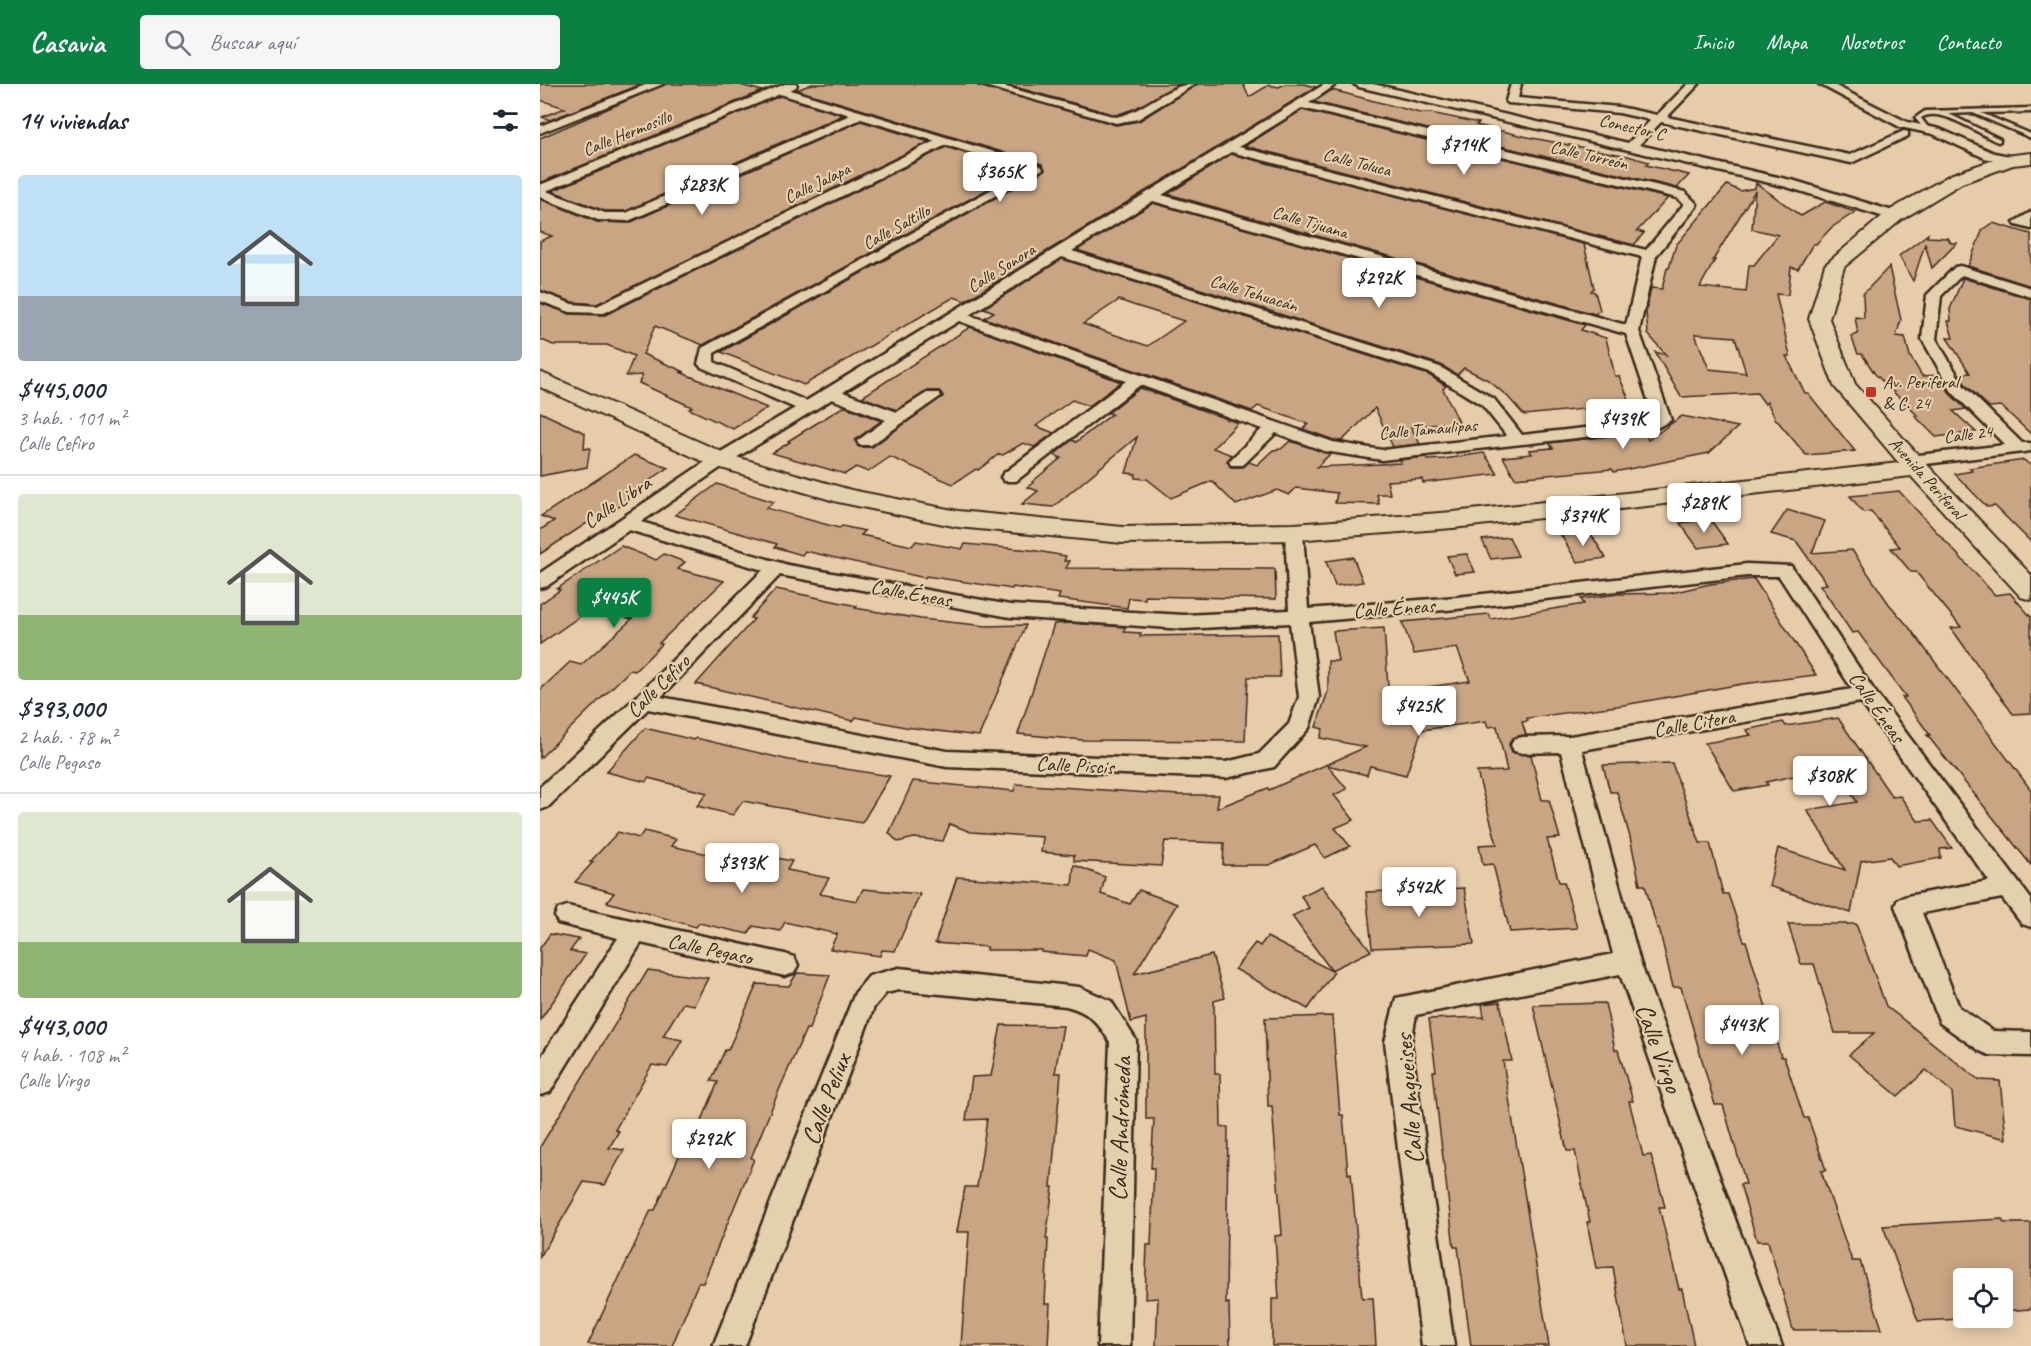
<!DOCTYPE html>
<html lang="es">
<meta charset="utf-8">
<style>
body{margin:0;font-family:Caveat,sans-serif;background:#f6f6f7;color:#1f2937;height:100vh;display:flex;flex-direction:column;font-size:22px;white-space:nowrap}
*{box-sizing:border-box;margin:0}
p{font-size:20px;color:#747a83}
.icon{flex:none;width:33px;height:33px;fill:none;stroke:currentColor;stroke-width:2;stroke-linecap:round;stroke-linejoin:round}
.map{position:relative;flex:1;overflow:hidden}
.sheet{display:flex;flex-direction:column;background:#fff;width:540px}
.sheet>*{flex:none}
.buttons{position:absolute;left:1413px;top:1184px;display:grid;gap:12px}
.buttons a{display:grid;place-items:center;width:60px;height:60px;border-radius:6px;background:#fff;box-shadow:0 3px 15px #0003;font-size:30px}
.price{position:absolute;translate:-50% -51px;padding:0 14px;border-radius:6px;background:#fff;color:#222;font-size:20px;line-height:39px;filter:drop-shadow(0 2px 3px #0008)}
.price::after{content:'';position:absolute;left:50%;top:36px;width:18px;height:14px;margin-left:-9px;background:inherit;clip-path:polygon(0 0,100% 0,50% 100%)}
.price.active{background:#0b8043;color:#fff}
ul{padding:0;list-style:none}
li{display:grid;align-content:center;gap:12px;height:318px;padding:0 18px}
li+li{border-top:2px solid #e0e1e3}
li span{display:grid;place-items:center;height:186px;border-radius:6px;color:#555}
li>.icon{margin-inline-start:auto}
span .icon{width:108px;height:108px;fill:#fffc;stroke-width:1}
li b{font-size:26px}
h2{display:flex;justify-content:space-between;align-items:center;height:72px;padding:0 18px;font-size:26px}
header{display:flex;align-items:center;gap:36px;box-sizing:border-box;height:84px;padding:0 30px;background:#0b8043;color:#fff}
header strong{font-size:28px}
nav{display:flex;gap:33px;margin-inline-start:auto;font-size:21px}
.search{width:420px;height:54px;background:#f6f6f7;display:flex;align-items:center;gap:15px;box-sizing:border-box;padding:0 21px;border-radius:6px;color:#747a83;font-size:22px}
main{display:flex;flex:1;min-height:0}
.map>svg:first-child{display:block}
.building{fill:#c9a583;stroke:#3b2a1e;stroke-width:1.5;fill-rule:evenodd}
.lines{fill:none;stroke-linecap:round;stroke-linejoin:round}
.lane-casing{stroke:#3b2a1e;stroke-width:5}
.street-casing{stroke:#3b2a1e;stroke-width:5}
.secondary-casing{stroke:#3b2a1e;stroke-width:4}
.lane{fill:#e5d0ae;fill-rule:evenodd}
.street{fill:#e5d0ae;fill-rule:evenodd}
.secondary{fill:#e5d0ae;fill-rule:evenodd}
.poi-dot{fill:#c8321e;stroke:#e5d0ae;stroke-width:2}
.labels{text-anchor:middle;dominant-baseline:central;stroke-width:4.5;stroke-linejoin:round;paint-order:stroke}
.far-street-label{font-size:18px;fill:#3b2a1e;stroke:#e5d0ae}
.far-poi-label{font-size:18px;fill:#3b2a1e;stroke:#e5d0ae;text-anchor:start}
.street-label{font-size:21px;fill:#3b2a1e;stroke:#e5d0ae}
.near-street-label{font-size:26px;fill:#3b2a1e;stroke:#e5d0ae}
</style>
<header>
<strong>Casavia</strong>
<div class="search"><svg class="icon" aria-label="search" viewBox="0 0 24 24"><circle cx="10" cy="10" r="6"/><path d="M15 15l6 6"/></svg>Buscar aquí</div>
<nav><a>Inicio</a><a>Mapa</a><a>Nosotros</a><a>Contacto</a></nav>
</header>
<main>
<section class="sheet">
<h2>14 viviendas<svg class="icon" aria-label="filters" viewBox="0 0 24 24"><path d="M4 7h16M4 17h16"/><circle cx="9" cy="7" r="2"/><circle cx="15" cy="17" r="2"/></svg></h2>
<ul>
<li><span style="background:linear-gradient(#bfe0f5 65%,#9aa5b1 0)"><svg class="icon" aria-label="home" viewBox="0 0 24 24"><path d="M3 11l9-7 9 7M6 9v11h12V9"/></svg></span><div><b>$445,000</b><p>3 hab. · 101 m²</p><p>Calle Cefiro</p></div></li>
<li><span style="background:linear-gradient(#dfe7d0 65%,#8fb573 0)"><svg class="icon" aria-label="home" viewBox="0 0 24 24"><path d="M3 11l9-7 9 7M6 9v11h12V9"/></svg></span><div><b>$393,000</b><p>2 hab. · 78 m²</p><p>Calle Pegaso</p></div></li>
<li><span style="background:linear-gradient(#dfe7d0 70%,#8fb573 0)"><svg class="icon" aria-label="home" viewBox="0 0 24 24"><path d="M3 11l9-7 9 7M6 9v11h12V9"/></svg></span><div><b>$443,000</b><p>4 hab. · 108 m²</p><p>Calle Virgo</p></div></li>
</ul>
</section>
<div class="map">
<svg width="1491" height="1262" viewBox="0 0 1491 1262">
<rect width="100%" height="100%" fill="#e7cca9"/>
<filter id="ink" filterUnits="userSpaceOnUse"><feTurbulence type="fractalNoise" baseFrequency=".0167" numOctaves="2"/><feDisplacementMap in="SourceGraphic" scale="12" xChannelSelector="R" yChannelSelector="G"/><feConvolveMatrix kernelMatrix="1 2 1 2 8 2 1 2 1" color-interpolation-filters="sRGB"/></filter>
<g filter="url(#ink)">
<g class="building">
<polygon points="0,0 102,0 10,36 2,33 25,24 0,16"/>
<polygon points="125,0 197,0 222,7 0,99 0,54"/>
<polygon points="272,0 436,0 576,41 599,37 657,0 703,0 709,13 729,1 739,3 745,0 764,0 776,3 425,217 414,213 264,301 181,268 505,86 502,80 257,6"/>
<polygon points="464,0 641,0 596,24 576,31"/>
<polygon points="792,6 880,29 891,29 939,39 936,41 992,54 1088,72 1109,78 1106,81 1149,91 1137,104 774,18"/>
<polygon points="240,12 303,31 86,127 65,127 12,107"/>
<polygon points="762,26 1128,114 1097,147 1104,149 1094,161 705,62"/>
<polygon points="321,37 389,58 57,220 32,218 0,206 0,157 12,152 0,148 0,115 57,138 89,139"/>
<polygon points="406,63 481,87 163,261 115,242 103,270 145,288 140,288 227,324 193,345 149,325 152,323 99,299 102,291 86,292 94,272 67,261 13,261 0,255 0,219 30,230 65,231"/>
<polygon points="691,70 1044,160 1054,204 1051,207 1055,208 1060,226 1055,230 628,110"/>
<path d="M1216 99 1261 132 1285 118 1315 128 1291 144 1276 160H1273L1258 185 1251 183 1248 211 1236 210 1250 272H1246L1265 309H1268L1315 367 1266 371 1235 334 1227 318 1225 320 1217 309 1141 313 1115 268 1126 271 1108 250 1106 228 1111 204 1122 205 1127 184H1129L1136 161 1187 101 1200 107 1215 104ZM1215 107 1212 145 1238 151 1214 181H1209L1206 208 1160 203 1175 176H1173ZM1155 250 1195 253 1206 289 1169 285Z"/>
<polygon points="613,119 1045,241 1041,246 1066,254 1075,292 1079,292 1089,316 1085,316 1084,321 1094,323 1099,335 1055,340 1053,324 984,331 968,313 948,296 924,284 917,291 901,281 537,166"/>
<polygon points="1453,139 1491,150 1491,202 1428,182 1443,145"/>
<polygon points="1388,150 1387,153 1408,154 1411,159 1417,159 1392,184 1385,160 1373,197 1359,172"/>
<path d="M522 175 889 291 906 302 903 305 919 338 871 343 880 360 853 363 835 324 802 357 794 356 763 345 768 340 718 322 712 327 444 234 454 228 444 224ZM579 216 593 221 644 237 608 262 543 240Z"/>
<polygon points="1349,183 1361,236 1356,252 1365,253 1370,272 1382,292 1400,291 1410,310 1426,325 1413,327 1436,348 1396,353 1375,332 1378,332 1335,290 1322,270 1318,270 1311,252 1318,250 1315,233 1324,234 1323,210"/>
<polygon points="1423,194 1491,215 1491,350 1461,322 1449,323 1426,301 1419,290 1430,289 1407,254 1413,254 1408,237 1411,237 1410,225"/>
<polygon points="430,243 581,298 549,322 532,316 496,342 514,349 494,363 483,359 463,371 459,370 438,386 436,385 413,400 350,373 328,388 316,383 305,390 232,369 250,358 248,357 301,324 306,323 341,337 315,356 319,363 332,363 403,312 399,307 387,307 357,326 322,313"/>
<polygon points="600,304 698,339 673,364 692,371 687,377 691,383 703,383 709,378 717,381 733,366 741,365 750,357 790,370 777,383 861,379 859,376 886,373 888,376 904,375 944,369 958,390 883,399 882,395 847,397 850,410 837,410 839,420 795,419 797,409 756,404 749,411 737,406 696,421 672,397 631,414 607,395 595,394 596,390 586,389 597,353 513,423 482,420 498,407 487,403 493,399 492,398 521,374 514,371 532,356 536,358 572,330 568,329"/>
<polygon points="0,328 45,349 44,365 50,364 47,383 0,392"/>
<polygon points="1142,332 1198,343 1169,369 1074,388 1072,385 975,394 963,373 992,370 989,366 1013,364 1009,359 1105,348 1108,356"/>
<polygon points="94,371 128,384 97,405 101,406 68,431 62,429 0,470 0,446 14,437 1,432"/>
<polygon points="1484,376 1491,382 1491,458 1455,422 1447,423 1415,390 1432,387 1429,384"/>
<polygon points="177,400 234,418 226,424 299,444 302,442 325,447 321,451 372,462 376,457 422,465 425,460 491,466 526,472 524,477 530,477 526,484 735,485 736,515 605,512 605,515 589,514 587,524 518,515 520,510 473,503 472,505 386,492 385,494 265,467 262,471 235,463 237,460 135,431"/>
<polygon points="1359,407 1455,511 1470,509 1491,533 1491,629 1473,630 1411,544 1421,543 1376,488 1371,488 1351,464 1360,463 1331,427 1323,428 1310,412"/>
<polygon points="1247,426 1285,437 1272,469 1312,466 1349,520 1368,542 1491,706 1491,781 1387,651 1390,651 1362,613 1366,613 1318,548 1312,549 1280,501 1287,500 1256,457 1231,450"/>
<polygon points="1170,435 1188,460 1158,464 1140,439"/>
<polygon points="1049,447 1066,474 1037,478 1021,451"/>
<polygon points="969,453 978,472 951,475 942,456"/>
<polygon points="81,462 116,476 124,470 145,478 138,485 184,497 119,559 122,560 95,587 90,586 0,674 0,606 30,578 41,581 92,535 80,532 93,519 81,504 0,560 0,520 20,506 17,505"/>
<polygon points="927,470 935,488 915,490 907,472"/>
<polygon points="813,473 823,498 795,502 786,477"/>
<polygon points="1214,495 1276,591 1202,600 1084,621 987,634 988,637 982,638 986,651 972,654 969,660 972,668 991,671 1002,716 1009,716 1020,754 1007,755 1019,798 1024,798 1037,844 970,848 953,780 943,781 939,761 957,760 937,688 967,687 957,642 948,643 946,637 882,646 866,691 830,682 827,691 787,681 807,705 794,711 814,736 795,744 810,762 785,774 775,761 729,781 683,781 684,759 625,757 621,782 534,777 534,771 501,768 503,753 431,748 410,740 403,757 374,754 358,758 349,749 373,697 474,707 476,700 638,711 679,711 677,724 728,704 729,706 826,663 780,654 783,645 776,643 788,607 788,577 798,577 793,547 844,544 849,617 896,626 887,603 930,597 917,564 874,570 862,538 949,530 951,535 1044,520 1041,515 1078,510 1131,509 1170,500"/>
<polygon points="236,505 317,522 315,524 381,535 446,542 486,541 439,652 365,643 316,633 313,637 156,600 214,535 210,534"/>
<polygon points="531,539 585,543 584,548 601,549 600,552 738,550 740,593 708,593 705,657 543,656 478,650 514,540"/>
<polygon points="1298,634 1352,713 1360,712 1378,737 1392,736 1412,764 1400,765 1401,774 1356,782 1350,773 1321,777 1311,829 1229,802 1238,764 1305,786 1267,726 1317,718 1294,683 1226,698 1228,701 1194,707 1165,659 1211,651 1206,646 1243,638 1246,642"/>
<polygon points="105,644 154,656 156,654 249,676 350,692 322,739 203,717 193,731 157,722 167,709 108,694 106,698 66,688"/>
<polygon points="1132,679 1160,759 1170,759 1183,810 1188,810 1204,857 1206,857 1241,973 1244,973 1264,1034 1268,1034 1286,1086 1281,1087 1312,1177 1320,1177 1342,1245 1253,1246 1228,1157 1217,1157 1200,1100 1206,1100 1183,1021 1175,1021 1141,903 1133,903 1119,844 1117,844 1105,801 1100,801 1090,753 1077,708 1070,708 1063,681"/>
<polygon points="104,747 136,755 131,762 209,779 216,770 252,777 247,786 289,794 280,810 317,817 323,805 380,810 355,867 342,866 340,872 290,865 297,850 245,838 240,847 213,842 208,850 159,839 156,843 67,818 74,809 35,798 53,778 50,778 78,748 99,754"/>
<polygon points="534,781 565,793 561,810 590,820 599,806 637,820 594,890 672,871 685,914 674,917 675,990 680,990 681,1043 688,1043 686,1220 689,1219 690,1262 616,1262 618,1214 605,1215 607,1161 611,1161 614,1084 611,1084 614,1035 606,1035 606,934 591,938 576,876 548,865 546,872 501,868 502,866 446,866 447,863 395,859 417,793 532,801"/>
<polygon points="782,802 831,867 791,886 752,832 769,824 761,812"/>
<polygon points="924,804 934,860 832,864 826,808"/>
<polygon points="1248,840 1316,840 1346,922 1439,996 1460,997 1466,1055 1415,1042 1412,1008 1386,986 1358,1012 1309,971 1334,949 1295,949 1274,880 1261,880"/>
<polygon points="10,850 39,855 30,867 46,870 0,936 0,864"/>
<polygon points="727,853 794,888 768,925 695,885 715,859 720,862"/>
<polygon points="108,886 168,894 154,921 143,919 123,952 142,956 127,983 112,981 75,1046 79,1047 69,1064 84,1066 65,1101 44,1098 0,1173 0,1063"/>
<polygon points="257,889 290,891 269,945 266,945 240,1004 211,1074 214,1075 163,1199 158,1199 132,1262 48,1260 111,1126 115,1126 143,1063 135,1062 145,1040 160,1041 178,998 171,997 185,966 188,966 217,900 249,902"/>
<polygon points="960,918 972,977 963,977 1009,1262 931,1262 918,1163 914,1163 900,1049 893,987 896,987 889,935 944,933 942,920"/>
<polygon points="1065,919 1075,966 1078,966 1093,1017 1089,1017 1103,1072 1111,1071 1125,1123 1119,1123 1139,1205 1142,1205 1154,1262 1087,1262 1073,1183 1056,1184 1047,1138 1050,1138 1035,1067 1027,1067 993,921"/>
<polygon points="792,932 800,1031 803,1031 808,1090 811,1089 822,1214 833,1214 836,1262 732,1262 732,1215 739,1215 735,1152 742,1151 732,1022 728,1022 725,934"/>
<polygon points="461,941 523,942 515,989 521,989 511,1103 513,1103 506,1155 508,1155 505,1220 510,1220 508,1262 421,1262 429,1148 417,1148 425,1103 437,1103 447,1035 426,1036 432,993 451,992"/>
<polygon points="1462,1135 1464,1139 1491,1139 1491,1225 1462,1227 1462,1194 1424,1194 1424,1235 1378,1237 1343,1142"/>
</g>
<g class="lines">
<defs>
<path id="lane" d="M1491 24V28L1441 29 1491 50V54L1433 29 1409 30 1460 55V57L1458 58C1438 50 1400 21 1381 34L1390 46 1387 48 1375 34 1385 27Z"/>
<g id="street">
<polygon points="108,0 123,0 0,49 0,42"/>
<path d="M245 0H257L256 3 250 6 501 82 503 85 174 269V278L266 317 785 0 794 2 769 19 1145 108 1157 120 1156 123 1116 172 1099 247 1131 336 1115 345 842 376 784 367 736 349 703 381H691L689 377 722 345 600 301 476 397H464L461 393 464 389 586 297 419 237 303 308 357 328 387 309H399L401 312 331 361H319L317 357 346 336 292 315 186 380 101 438 248 481 470 521 644 531 749 526 745 448 748 444H760L763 448 768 525 917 513 1207 480 1251 482 1333 605 1491 815V843L1482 840 1462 814 1382 829 1419 923 1453 947 1491 948V972L1449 971 1440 967 1400 939 1355 822 1358 815 1367 812 1449 797 1321 618 1042 666 1100 878 1242 1262H1210L1080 890 876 931 871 958 914 1262H882L845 958 856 914 1073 870 1021 668 982 669 974 667 971 661 974 655 982 653 1030 652 1312 605 1239 492H1207L917 525 769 538 779 613 769 644 734 683 686 694 407 683 108 625 8 723 0 726V703L97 612 223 486 89 446 7 502 0 504V489L174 372 255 324 161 283 158 280 162 264 487 86 406 61 64 229 30 228 0 217V208L32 220 57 222 395 57 321 35 88 137 58 136 0 113V101ZM240 10 310 31 86 129H65L6 107ZM762 24 1137 114 1144 120 1106 166 699 63ZM691 68 1102 173 1086 241 622 111ZM613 117 1086 250 1114 334 1106 337 982 351 954 315 900 283 532 167ZM522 173 890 289 942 321 967 352 842 366 793 358 429 231ZM240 491 470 533 644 545 750 539 759 613 749 640 719 670 686 678 407 667 121 613Z"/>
<path d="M438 0H455L576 33C605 28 626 0 655 0L598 35 576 39Z"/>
<polygon points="814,0 833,0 1088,59 1111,36 1079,29 968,19 966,17 971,0 981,0 978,14 1079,23 1117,31 1148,0 1159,0 1127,33 1310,71 1364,47 1368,48 1368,52 1311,79 1121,38 1099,61 1255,97 1359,129 1360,132 1354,136 1247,103 819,3"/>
<polygon points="1279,0 1292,0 1367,38 1400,45 1454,69 1475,73 1477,76 1471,80 1447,75 1393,50 1360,43"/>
<polygon points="1491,128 1491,145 1476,141 1474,138"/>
<polygon points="1420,182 1491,204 1491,213 1422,191 1401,212 1396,255 1424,302 1482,359 1491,359 1491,367 1370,382 1364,381 1362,377 1364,373 1370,372 1465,361 1412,308 1382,255 1387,211 1415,183"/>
<polygon points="27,822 245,870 254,873 258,881 254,889 245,892 101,859 10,1008 0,1011 0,975 78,854 18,839 15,832 18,825"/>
<path d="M359 884 539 903 571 917 596 956 590 1262H558L570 958C558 938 549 928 526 922L359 906 346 909 334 923 205 1262H173L315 909 329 892Z"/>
</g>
<polygon id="secondary" points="1491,69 1491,79 1473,81 1422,99 1361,136 1304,183 1289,235 1315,300 1379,372 1491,491 1491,516 1481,513 1371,392 913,444 754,456 583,459 418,443 298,418 171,381 0,303 0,288 189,371 311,406 418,427 583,443 754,440 913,428 1359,379 1294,302 1269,235 1285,181 1347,128 1410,91 1465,72"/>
</defs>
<use href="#lane" class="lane-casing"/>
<use href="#street" class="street-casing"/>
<use href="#secondary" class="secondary-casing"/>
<use href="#lane" class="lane"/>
<use href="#street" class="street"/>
<use href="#secondary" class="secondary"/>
</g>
</g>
<rect class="poi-dot" x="1325" y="302" width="12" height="12" rx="3"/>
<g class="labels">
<g class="far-street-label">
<text transform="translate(1092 43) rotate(13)">Conector C</text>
<text transform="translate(87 49) rotate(-22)">Calle Hermosillo</text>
<text transform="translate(1049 71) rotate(13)">Calle Torreón</text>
<text transform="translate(817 78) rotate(14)">Calle Toluca</text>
<text transform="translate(277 99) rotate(-26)">Calle Jalapa</text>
<text transform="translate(770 138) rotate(16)">Calle Tijuana</text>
<text transform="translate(356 143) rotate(-29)">Calle Saltillo</text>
<text transform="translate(461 184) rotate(-32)">Calle Sonora</text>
<text transform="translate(714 209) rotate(17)">Calle Tehuacán</text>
<text transform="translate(888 345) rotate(-5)">Calle Tamaulipas</text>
<text transform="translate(1428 350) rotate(-7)">Calle 24</text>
<text transform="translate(1387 394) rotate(48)">Avenida Periferal</text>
</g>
<g class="far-poi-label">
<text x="1343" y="298">Av. Periferal<tspan x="1343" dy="21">&amp; C. 24</tspan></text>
</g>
<g class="street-label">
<text transform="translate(77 418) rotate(-34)">Calle Libra</text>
<text transform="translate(371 509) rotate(10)">Calle Éneas</text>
<text transform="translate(854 524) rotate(-4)">Calle Éneas</text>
<text transform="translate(118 602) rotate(-45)">Calle Cefiro</text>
<text transform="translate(1337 623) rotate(55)">Calle Éneas</text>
<text transform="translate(1154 639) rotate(-10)">Calle Citera</text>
<text transform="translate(535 681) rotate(3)">Calle Piscis</text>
<text transform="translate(170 865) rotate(12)">Calle Pegaso</text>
</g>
<g class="near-street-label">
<text transform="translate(1119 964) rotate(70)">Calle Virgo</text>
<text transform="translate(286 1015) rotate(-69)">Calle Peliux</text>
<text transform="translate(869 1015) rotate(-95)">Calle Angueises</text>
<text transform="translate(580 1045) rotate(-88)">Calle Andrómeda</text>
</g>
</g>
</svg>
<div class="buttons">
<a><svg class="icon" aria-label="locate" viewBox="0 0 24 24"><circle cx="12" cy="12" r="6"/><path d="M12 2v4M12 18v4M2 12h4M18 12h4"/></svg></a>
</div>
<b class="price" style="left:924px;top:92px">$714K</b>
<b class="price" style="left:460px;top:119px">$365K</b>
<b class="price" style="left:162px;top:132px">$283K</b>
<b class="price" style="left:839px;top:225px">$292K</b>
<b class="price" style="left:1083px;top:366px">$439K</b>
<b class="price" style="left:1164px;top:450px">$289K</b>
<b class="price" style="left:1043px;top:463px">$374K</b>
<b class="price active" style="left:74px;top:545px">$445K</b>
<b class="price" style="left:879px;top:653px">$425K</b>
<b class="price" style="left:1290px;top:723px">$308K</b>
<b class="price" style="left:202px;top:810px">$393K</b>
<b class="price" style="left:879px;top:834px">$542K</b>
<b class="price" style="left:1202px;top:972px">$443K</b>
<b class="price" style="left:169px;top:1086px">$292K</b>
</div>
</main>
